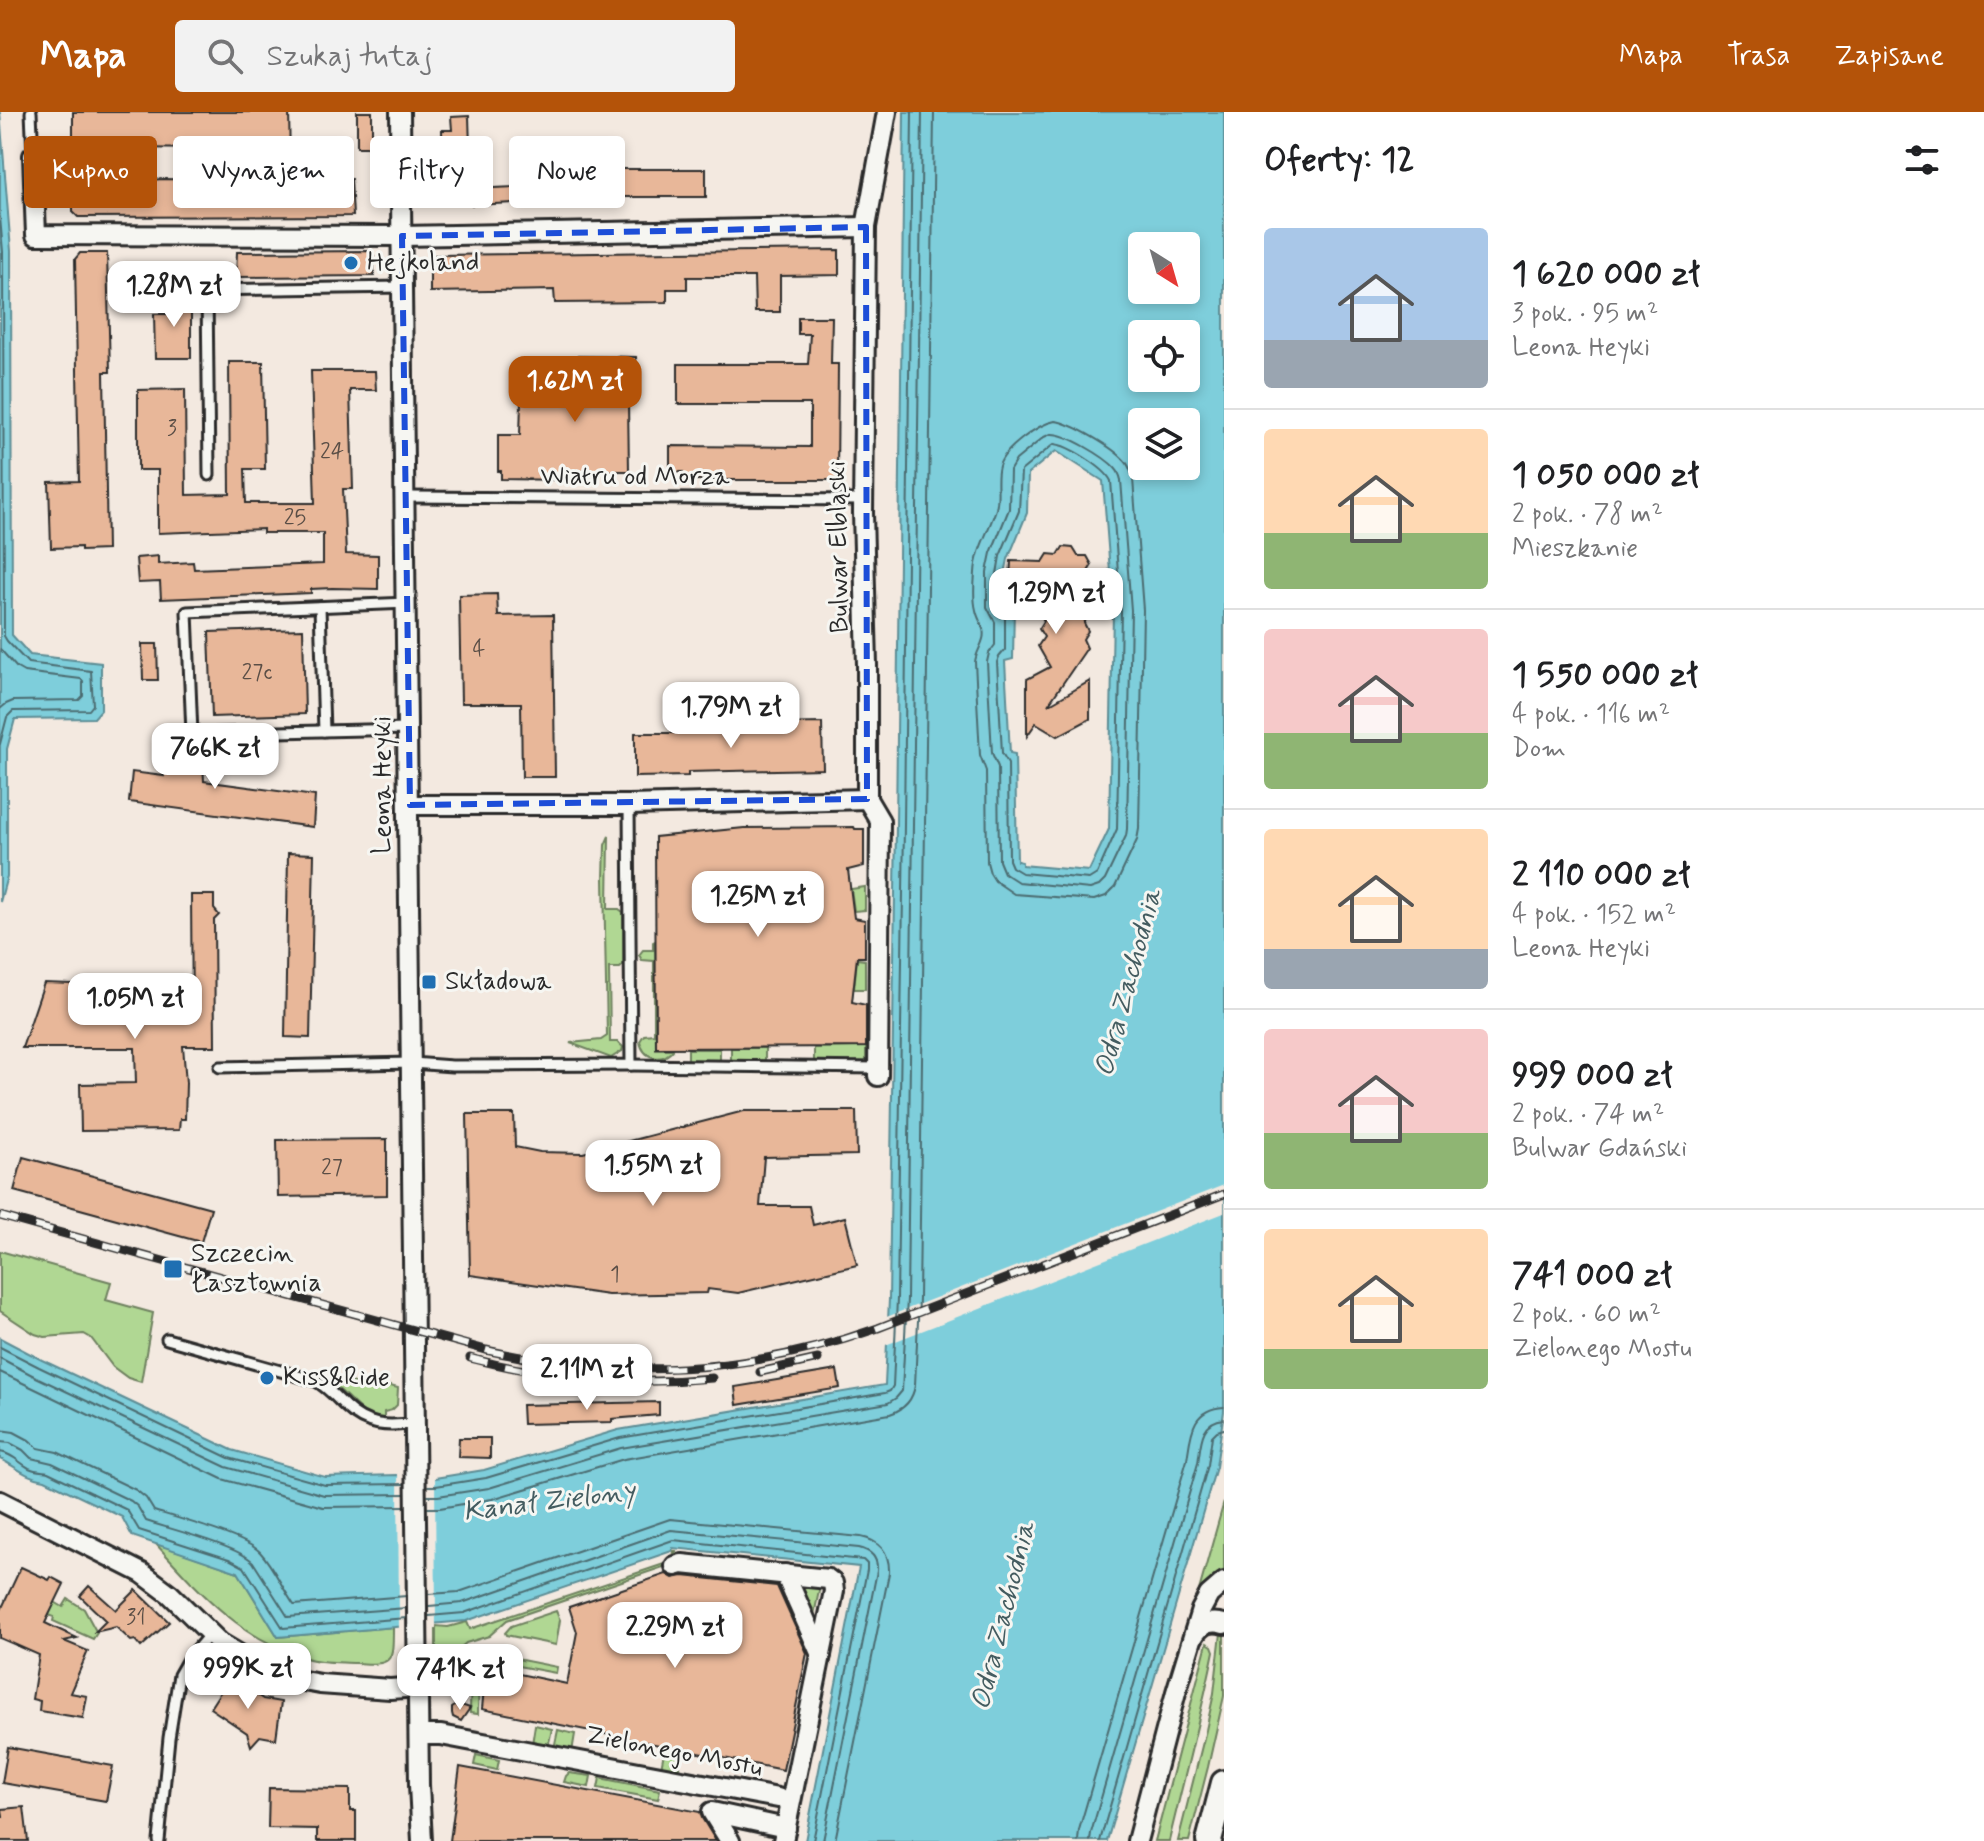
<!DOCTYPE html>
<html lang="pl">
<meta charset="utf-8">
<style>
body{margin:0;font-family:Mynerve,sans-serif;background:#f2f2f2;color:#202124;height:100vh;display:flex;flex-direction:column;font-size:30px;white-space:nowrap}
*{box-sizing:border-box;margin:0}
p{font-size:26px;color:#757577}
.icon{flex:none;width:44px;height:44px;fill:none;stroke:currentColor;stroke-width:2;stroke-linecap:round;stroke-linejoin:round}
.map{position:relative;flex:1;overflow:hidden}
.details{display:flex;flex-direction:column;background:#fff;width:760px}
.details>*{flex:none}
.top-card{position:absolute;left:24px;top:24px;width:760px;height:72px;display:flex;gap:16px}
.needle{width:52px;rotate:143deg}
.buttons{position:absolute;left:1128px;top:120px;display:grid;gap:16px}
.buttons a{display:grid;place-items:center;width:72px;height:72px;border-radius:8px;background:#fff;box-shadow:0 4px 12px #0003;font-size:40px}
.price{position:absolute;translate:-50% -68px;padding:0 18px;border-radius:16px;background:#fff;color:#222;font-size:26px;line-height:52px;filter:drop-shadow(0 2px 4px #0008)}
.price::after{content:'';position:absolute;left:50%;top:48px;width:24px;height:18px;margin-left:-12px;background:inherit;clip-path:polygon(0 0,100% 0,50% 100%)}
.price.active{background:#b45309;color:#fff}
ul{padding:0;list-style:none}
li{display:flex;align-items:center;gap:24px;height:200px;padding:0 40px}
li+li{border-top:2px solid #e0e0e0}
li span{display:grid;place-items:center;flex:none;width:224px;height:160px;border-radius:8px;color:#555}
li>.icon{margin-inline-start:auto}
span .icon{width:96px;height:96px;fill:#fffc;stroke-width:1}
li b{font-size:34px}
h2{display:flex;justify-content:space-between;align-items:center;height:96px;padding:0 40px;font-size:34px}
.chip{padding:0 28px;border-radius:8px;background:#fff;box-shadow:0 4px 12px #0003;font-size:28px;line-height:72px}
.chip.active{background:#b45309;color:#fff}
header{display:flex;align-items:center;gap:48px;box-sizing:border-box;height:112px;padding:0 40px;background:#b45309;color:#fff}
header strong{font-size:38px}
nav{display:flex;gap:44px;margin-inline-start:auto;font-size:28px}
.search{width:560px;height:72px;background:#f2f2f2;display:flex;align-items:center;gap:20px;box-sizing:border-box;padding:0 28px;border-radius:8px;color:#757577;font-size:30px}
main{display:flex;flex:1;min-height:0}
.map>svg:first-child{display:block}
.green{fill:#b0d793;stroke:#6e815f;stroke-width:2}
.water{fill:#7ecedb;stroke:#5d8d95;stroke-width:2;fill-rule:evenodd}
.pier{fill:#f3e9e0}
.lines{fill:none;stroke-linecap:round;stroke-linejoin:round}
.shore{stroke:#4c6c71;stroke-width:2}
.building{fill:#e8b799;stroke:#2b2b2b;stroke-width:2;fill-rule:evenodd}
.lane-casing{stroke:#2b2b2b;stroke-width:15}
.street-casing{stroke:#2b2b2b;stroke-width:24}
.secondary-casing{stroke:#2b2b2b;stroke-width:30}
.lane{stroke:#f6f6f2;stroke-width:9}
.street{stroke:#f6f6f2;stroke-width:18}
.secondary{stroke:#f6f6f2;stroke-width:24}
.rail-casing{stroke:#2b2b2b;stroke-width:9}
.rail{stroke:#f6f6f2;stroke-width:6;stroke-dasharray:18;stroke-linecap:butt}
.marked{fill:none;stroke:#1d4ed8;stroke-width:6;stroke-dasharray:16 10;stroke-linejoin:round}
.poi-dot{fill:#1f6fb2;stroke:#f6f6f2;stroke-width:3}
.labels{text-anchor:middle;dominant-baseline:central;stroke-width:6;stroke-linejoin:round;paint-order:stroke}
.number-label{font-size:22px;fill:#5a4e46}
.poi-label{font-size:26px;fill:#2b2b2b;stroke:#f6f6f2;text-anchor:start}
.street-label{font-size:26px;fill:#2b2b2b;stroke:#f6f6f2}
.water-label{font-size:28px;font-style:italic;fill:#445c60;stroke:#f6f6f2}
</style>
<header>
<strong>Mapa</strong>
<div class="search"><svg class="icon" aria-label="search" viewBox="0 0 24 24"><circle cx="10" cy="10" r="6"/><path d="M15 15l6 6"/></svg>Szukaj tutaj</div>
<nav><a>Mapa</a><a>Trasa</a><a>Zapisane</a></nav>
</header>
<main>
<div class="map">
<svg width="1224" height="1729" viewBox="0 0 1224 1729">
<rect width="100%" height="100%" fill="#f3e9e0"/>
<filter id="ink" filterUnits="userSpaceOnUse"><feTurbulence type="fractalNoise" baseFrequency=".0125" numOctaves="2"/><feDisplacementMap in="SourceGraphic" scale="16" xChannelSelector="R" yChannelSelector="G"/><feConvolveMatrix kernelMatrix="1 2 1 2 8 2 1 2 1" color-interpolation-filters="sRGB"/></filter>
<g filter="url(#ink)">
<g class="green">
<polygon points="609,724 608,797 619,797 623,800 623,853 620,856 609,856 610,930 618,930 623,935 622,939 611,946 570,931 601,928 607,924 604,766 605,733"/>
<polygon points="865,775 865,798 854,799 851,777"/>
<path d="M655 829 656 937H673V938C662 951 643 947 640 929L644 923 654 922V849L642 848 639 843 643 838H653V830Z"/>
<polygon points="857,847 865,848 865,877 854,877"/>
<polygon points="866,935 866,950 814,949 814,936"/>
<rect x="731" y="936" width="34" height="13"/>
<polygon points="688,937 720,937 720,950 688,949"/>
<polygon points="0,1139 111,1170 106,1188 153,1201 141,1270 128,1266 113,1255 91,1226 84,1222 45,1225 35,1222 0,1199"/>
<polygon points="334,1266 369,1275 371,1269 398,1276 397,1293 392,1298 384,1300 384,1306 373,1305 363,1300 330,1269"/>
<polygon points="1224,1390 1224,1462 1208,1472 1198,1482"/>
<path d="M155 1431 238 1460 278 1525 393 1515C393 1550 393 1554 355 1551 340 1550 321 1551 306 1546 240 1527 200 1480 155 1431Z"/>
<polygon points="674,1439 676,1439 675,1451 507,1508 489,1524 466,1531 444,1550 444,1543 436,1544 436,1514 448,1515 467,1510 470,1517 673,1449"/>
<polygon points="802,1472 820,1474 814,1503 810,1502 799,1475"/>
<polygon points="41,1482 63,1495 68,1487 84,1497 97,1521 93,1527 53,1509 54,1505 40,1500"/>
<polygon points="556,1499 560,1508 556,1533 506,1523 505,1521 511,1514"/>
<polygon points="1221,1521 1224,1524 1224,1584 1208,1655 1189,1729 1178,1729 1206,1618 1214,1581"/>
<path d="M1207 1531 1212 1534 1214 1539C1201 1603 1184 1666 1169 1729H1155Z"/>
<polygon points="492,1542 557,1555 556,1561 491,1549"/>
<polygon points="471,1558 479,1558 478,1602 470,1601"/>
<polygon points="535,1613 552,1617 548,1635 532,1632"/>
<polygon points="558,1618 575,1622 572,1640 554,1637"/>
<polygon points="664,1640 681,1643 678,1660 661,1656"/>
<polygon points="476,1643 499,1648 497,1658 474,1653"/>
<polygon points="569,1661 591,1664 589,1675 564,1670 566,1664"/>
<polygon points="600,1666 660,1678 658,1687 598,1676"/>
</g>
<g class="water">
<polygon points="0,0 11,139 12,523 30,543 101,551 101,598 94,606 15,607 7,637 7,764 0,790"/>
<path d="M904 0H1224V1299L1216 1355 1107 1729H805L859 1455 673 1436 672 1439 466 1509 278 1525 238 1460 132 1424 122 1405 45 1368C25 1365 17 1355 0 1347V1226L42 1248 232 1338 325 1365 397 1363 435 1366 484 1358 618 1318 885 1273 889 1187 896 713ZM1142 134H1186V178H1142ZM1142 222H1186V266H1142ZM1142 310H1186V354H1142ZM1056 339 1103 369 1113 499 1109 717 1089 759 1022 753V750L1017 749 1015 642 1010 641 1005 549 1013 547 1014 494 1005 493V462L1008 447 1027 401 1028 362Z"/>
</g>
<g class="pier">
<polygon points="1224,1073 1224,1101 883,1234 884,1206"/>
<polygon points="398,1359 435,1362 436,1516 399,1518"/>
</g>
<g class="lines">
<g class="shore">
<polyline points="0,105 3,140 4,524 7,529 28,551 91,559 93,593 89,598 13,599 7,605 0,632"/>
<path d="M1055 309C1072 311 1114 336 1125 349 1130 354 1131 360 1133 367L1143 498 1139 717 1137 728 1115 775 1106 784 1094 788 1014 782 995 769 990 761 987 750 986 659 980 643 975 550C976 541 981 535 983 527 986 516 978 509 976 498 973 487 974 473 975 461 976 438 989 419 996 397 1000 383 995 368 999 354 1004 337 1038 312 1055 309Z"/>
<path d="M1051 322C1066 321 1105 345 1115 356 1120 361 1119 362 1121 368L1131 498 1127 717 1126 724 1105 768 1099 774 1090 777 1018 770 1004 761 999 749 998 655 992 641 987 550 989 541 995 533V510L987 495V460L991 441 1009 397 1010 358 1016 348 1044 325Z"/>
<path d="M1054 332C1068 333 1105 356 1111 369L1121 499 1117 717 1097 762 1089 767 1022 761 1012 755 1009 748 1008 651 1002 641 997 550 999 545 1005 538V504L997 493V462L1000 444 1019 399 1021 359Z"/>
<polyline points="0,537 17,556 24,560 81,567 83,570 83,584 79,588 13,589 6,592 0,597"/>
<polyline points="0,1235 39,1255 229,1346 325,1373 406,1372"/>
<polyline points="0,1246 34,1264 226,1355 324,1383 406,1382"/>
<polyline points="0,1260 222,1367 323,1395 406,1394"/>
<path d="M0 1318 14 1320 29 1328 38 1336 57 1340 136 1378 146 1386 154 1399C177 1406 246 1425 260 1440 274 1455 282 1476 294 1493L407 1484"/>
<path d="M0 1330 10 1331 23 1338 31 1346 52 1351 131 1389 138 1395 146 1409C170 1417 238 1434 253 1450L288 1505 407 1496"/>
<path d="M0 1340C13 1342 18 1350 29 1356 35 1359 42 1359 48 1360L127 1398 139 1418 229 1447 244 1455 283 1516 407 1506"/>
<polyline points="428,1374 436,1374 486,1366 620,1326 885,1281 890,1279 893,1274 897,1187 904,713 912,0"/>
<polyline points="428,1384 438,1384 489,1376 621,1336 888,1291 896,1286 902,1279 907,1187 922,0"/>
<path d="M428 1396H440L492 1387 624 1347 890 1302C905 1297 913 1288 915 1273L919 1187 934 0"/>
<path d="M429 1482 459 1480 670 1407 861 1425C880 1429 890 1441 889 1461L835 1729"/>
<path d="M429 1494 462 1491 671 1418 859 1436C872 1439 878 1447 877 1459L823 1729"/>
<polyline points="429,1504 464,1501 673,1428 863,1448 867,1452 867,1458 813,1729"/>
<path d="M1078 1729 1079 1718 1187 1348C1191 1322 1191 1297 1224 1295"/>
<path d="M1090 1729 1091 1721 1198 1351C1201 1332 1200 1309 1224 1307"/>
<polyline points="1100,1729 1208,1353 1212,1324 1217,1319 1224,1317"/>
</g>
</g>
<g class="building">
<path d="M73 0H289L290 46H334L340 67H351L353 104 78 105 73 100ZM205 35H243V69L164 67 132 69 133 36 204 37Z"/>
<rect x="357" y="0" width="15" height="35"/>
<polygon points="469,4 471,68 443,69 442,18 452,18 451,5"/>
<rect x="616" y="57" width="90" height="28"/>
<polygon points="515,75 515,91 472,93 471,77"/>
<polygon points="839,138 839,163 780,164 780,200 755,200 754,165 687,165 687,177 667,177 667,190 555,191 554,178 430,180 430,154 435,154 435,143"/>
<polygon points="369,139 374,144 374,164 236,165 237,140"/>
<polygon points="80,141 107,141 110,260 104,260 107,438 81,439 81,435 51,436 49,370 79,369 75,147"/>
<polygon points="170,180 191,180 191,246 155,246 154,202 170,202"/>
<polygon points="798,205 832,205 831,252 838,252 837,368 683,368 683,360 670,360 670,334 810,335 810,292 678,292 678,252 808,252 810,222 798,222"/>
<polygon points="577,244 636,245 637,280 634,279 634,290 628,290 629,359 568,359 567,368 501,367 501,359 498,359 498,323 520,323 521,290 557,290 557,257 577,257"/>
<polygon points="229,250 263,250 265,357 245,357 246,391 315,391 311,259 375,259 376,278 350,278 353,377 343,377 346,442 378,443 378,477 332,476 311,477 311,481 161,487 160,470 138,471 136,446 158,444 158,452 193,450 194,457 323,452 323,421 263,421 263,417 158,421 158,358 138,358 138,278 185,277 186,383 230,382"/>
<polygon points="1063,435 1073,436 1078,444 1087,444 1092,453 1082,469 1090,486 1085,494 1089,503 1084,511 1088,519 1083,527 1087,536 1048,593 1090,569 1090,607 1058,624 1036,611 1027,624 1027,567 1050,555 1038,534 1044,525 1039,517 1044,509 1034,487 1009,486 1011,449 1043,450 1048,442 1058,443"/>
<polygon points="497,482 498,504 553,503 555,665 522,665 521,591 461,591 459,483"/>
<polygon points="303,517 305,602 212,605 209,520"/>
<polygon points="142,532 157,532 158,568 143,568"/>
<polygon points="822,611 823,657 688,660 688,664 635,665 635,621 716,621 716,613"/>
<polygon points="189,629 202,629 204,669 315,684 313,715 129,690 132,660 164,664 162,631"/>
<polygon points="854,715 855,717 864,717 864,754 848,758 854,806 865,808 865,845 857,845 852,890 866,893 866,935 656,936 655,725 744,716"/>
<polygon points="288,741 314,742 310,926 285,925"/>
<polygon points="191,783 214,783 214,797 219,803 214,808 215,934 183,934 186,971 185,1007 180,1007 179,1018 81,1019 80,972 136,971 135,936 22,936 44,871 100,873 100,891 105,891 105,907 192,906"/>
<polygon points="744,999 856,999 857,1043 764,1045 760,1094 809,1094 813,1113 845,1105 857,1153 738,1181 708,1177 707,1181 608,1183 470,1163 467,1002 514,1002 515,1035 540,1040 583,1041"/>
<polygon points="387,1027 387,1083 278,1085 277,1028"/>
<polygon points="23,1045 211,1096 201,1130 14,1079"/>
<polygon points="837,1258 840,1276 737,1293 735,1275"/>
<polygon points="659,1290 659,1303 612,1307 612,1310 523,1312 522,1293"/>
<polygon points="459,1326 490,1326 490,1346 458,1345"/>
<polygon points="21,1455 49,1468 51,1465 64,1472 45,1511 77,1526 64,1529 88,1539 70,1581 87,1584 83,1606 39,1599 40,1589 32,1587 39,1543 0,1526 0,1500"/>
<polygon points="666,1462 673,1466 683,1464 777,1474 807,1541 783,1658 482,1597 486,1555 567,1572 577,1520 569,1495"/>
<polygon points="89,1474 116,1498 136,1478 169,1510 141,1535 135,1528 131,1529 116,1515 95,1520 106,1509 80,1484"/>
<polygon points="230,1565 263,1587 281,1590 276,1627 260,1624 251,1634 247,1621 210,1596"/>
<polygon points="458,1592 470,1596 461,1609 453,1605 452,1601 452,1596"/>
<polygon points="8,1635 113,1654 106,1689 2,1671"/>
<polygon points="460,1655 700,1700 702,1706 716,1729 450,1729"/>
<polygon points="269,1676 350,1677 350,1699 356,1699 356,1729 317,1729 317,1717 268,1716"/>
<polygon points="24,1695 28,1729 0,1729 0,1705 3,1705 2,1697"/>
</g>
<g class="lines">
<defs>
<g id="lane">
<polyline points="31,0 33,44"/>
<polyline points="209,363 207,178 403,175"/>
<polyline points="407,385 864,388"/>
<polyline points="408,491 187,500 192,622 409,617"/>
<polyline points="320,495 324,619"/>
<polyline points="631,953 878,956"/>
<polyline points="220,955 412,951 452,954 631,953 629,693"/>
<path d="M167 1227 316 1269C327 1275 336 1285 345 1294 367 1315 387 1315 416 1311"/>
<polyline points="159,1729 169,1626 179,1563 187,1549 210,1522"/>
</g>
<g id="street">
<path d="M400 0C409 558 415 1116 419 1673L422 1729"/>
<polyline points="33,44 36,123 402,124 866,115"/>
<polyline points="410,693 629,693 867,687"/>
<polyline points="878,964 880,709 867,687 867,553 863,401 866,115 887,0"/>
<polyline points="0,1389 142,1461 170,1482 220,1531 260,1555 293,1567 320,1572 390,1577 418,1575"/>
<polyline points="675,1454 682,1452 828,1467 833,1471 834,1479 783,1729"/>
<polyline points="785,1462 821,1543"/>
<path d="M1194 1524C1201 1512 1210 1508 1224 1512"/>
<polyline points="419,1623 441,1623 462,1627 778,1686"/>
<polyline points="730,1729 712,1700 786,1716"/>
<polyline points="1137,1729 1176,1580 1201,1498 1209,1483 1224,1470"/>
</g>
<polyline id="secondary" points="1209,1729 1224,1671"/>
</defs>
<use href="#lane" class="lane-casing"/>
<use href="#street" class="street-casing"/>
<use href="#secondary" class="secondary-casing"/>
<use href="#lane" class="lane"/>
<use href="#street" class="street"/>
<use href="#secondary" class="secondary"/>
<defs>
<g id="rail">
<path d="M0 1104 486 1238C621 1268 747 1263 878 1216L1224 1082"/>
<path d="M470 1246C550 1267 630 1274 712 1266"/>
<polyline points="760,1260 818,1247"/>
</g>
</defs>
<use href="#rail" class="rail-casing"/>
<use href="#rail" class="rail"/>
</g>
</g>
<path class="marked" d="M866 115 867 687 410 693 402 124Z"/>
<g class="poi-dot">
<circle cx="351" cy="151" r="8"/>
<rect x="421" y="862" width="16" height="16" rx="4"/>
<rect x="163" y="1147" width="20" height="20" rx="4"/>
<circle cx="267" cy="1266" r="8"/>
</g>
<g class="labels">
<g class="number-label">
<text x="172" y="317">3</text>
<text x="332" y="340">24</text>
<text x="295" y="406">25</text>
<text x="479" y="537">4</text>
<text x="257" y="561">27c</text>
<text x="332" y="1056">27</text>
<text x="615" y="1163">1</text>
<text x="136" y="1506">31</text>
</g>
<g class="poi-label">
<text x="367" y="151">Hejkoland</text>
<text x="445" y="870">Składowa</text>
<text x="191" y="1142">Szczecin<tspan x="191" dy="30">Łasztownia</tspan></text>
<text x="283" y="1266">Kiss&amp;Ride</text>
</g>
<g class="street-label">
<text x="635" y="365">Wiatru od Morza</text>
<text transform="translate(839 435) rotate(-91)">Bulwar Elbląski</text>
<text transform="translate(383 673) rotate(-90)">Leona Heyki</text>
<text transform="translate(674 1640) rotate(11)">Zielonego Mostu</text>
</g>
<g class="water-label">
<text transform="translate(1129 871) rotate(-75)">Odra Zachodnia</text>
<text transform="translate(549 1390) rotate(-7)">Kanał Zielony</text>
<text transform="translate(1004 1504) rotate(-76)">Odra Zachodnia</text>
</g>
</g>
</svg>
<div class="buttons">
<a><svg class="needle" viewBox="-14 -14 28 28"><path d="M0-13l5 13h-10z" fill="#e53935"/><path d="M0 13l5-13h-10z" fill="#757577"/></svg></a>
<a><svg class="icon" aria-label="locate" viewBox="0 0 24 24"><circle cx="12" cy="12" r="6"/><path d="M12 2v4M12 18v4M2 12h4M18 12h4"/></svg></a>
<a><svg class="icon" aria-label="layers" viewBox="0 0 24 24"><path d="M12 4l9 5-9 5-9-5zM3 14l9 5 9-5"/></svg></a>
</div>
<b class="price" style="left:174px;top:217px">1.28M zł</b>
<b class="price active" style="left:575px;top:312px">1.62M zł</b>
<b class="price" style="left:1056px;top:524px">1.29M zł</b>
<b class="price" style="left:731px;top:638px">1.79M zł</b>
<b class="price" style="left:215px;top:679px">766K zł</b>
<b class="price" style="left:758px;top:827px">1.25M zł</b>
<b class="price" style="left:135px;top:929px">1.05M zł</b>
<b class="price" style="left:653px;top:1096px">1.55M zł</b>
<b class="price" style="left:587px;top:1300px">2.11M zł</b>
<b class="price" style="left:675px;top:1558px">2.29M zł</b>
<b class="price" style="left:248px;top:1599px">999K zł</b>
<b class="price" style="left:460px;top:1600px">741K zł</b>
<div class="top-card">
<a class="chip active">Kupno</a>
<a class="chip">Wynajem</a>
<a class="chip">Filtry</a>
<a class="chip">Nowe</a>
</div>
</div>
<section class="details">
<h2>Oferty: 12<svg class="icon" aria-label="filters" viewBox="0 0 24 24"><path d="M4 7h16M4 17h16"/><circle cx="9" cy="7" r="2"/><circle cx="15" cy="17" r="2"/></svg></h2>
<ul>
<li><span style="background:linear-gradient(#a9c7e8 70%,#9aa5b1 0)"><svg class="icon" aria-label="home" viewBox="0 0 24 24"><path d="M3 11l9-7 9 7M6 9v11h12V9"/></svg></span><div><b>1 620 000 zł</b><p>3 pok. · 95 m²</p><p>Leona Heyki</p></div></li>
<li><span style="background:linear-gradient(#ffd9b3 65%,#8fb573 0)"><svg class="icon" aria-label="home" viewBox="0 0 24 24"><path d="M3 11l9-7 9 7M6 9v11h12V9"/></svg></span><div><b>1 050 000 zł</b><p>2 pok. · 78 m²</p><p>Mieszkanie</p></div></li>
<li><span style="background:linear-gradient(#f6c9c9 65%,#8fb573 0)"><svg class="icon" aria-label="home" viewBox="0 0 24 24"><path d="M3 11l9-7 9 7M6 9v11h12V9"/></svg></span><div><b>1 550 000 zł</b><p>4 pok. · 116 m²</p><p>Dom</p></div></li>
<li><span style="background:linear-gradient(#ffd9b3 75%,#9aa5b1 0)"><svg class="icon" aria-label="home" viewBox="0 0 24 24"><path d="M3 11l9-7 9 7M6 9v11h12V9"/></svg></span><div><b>2 110 000 zł</b><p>4 pok. · 152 m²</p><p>Leona Heyki</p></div></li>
<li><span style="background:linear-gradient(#f6c9c9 65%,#8fb573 0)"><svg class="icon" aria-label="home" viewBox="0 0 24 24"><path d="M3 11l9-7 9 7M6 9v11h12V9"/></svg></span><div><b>999 000 zł</b><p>2 pok. · 74 m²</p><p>Bulwar Gdański</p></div></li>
<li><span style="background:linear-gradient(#ffd9b3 75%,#8fb573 0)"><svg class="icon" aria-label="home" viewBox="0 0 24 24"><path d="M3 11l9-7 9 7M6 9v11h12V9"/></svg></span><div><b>741 000 zł</b><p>2 pok. · 60 m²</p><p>Zielonego Mostu</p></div></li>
</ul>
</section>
</main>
